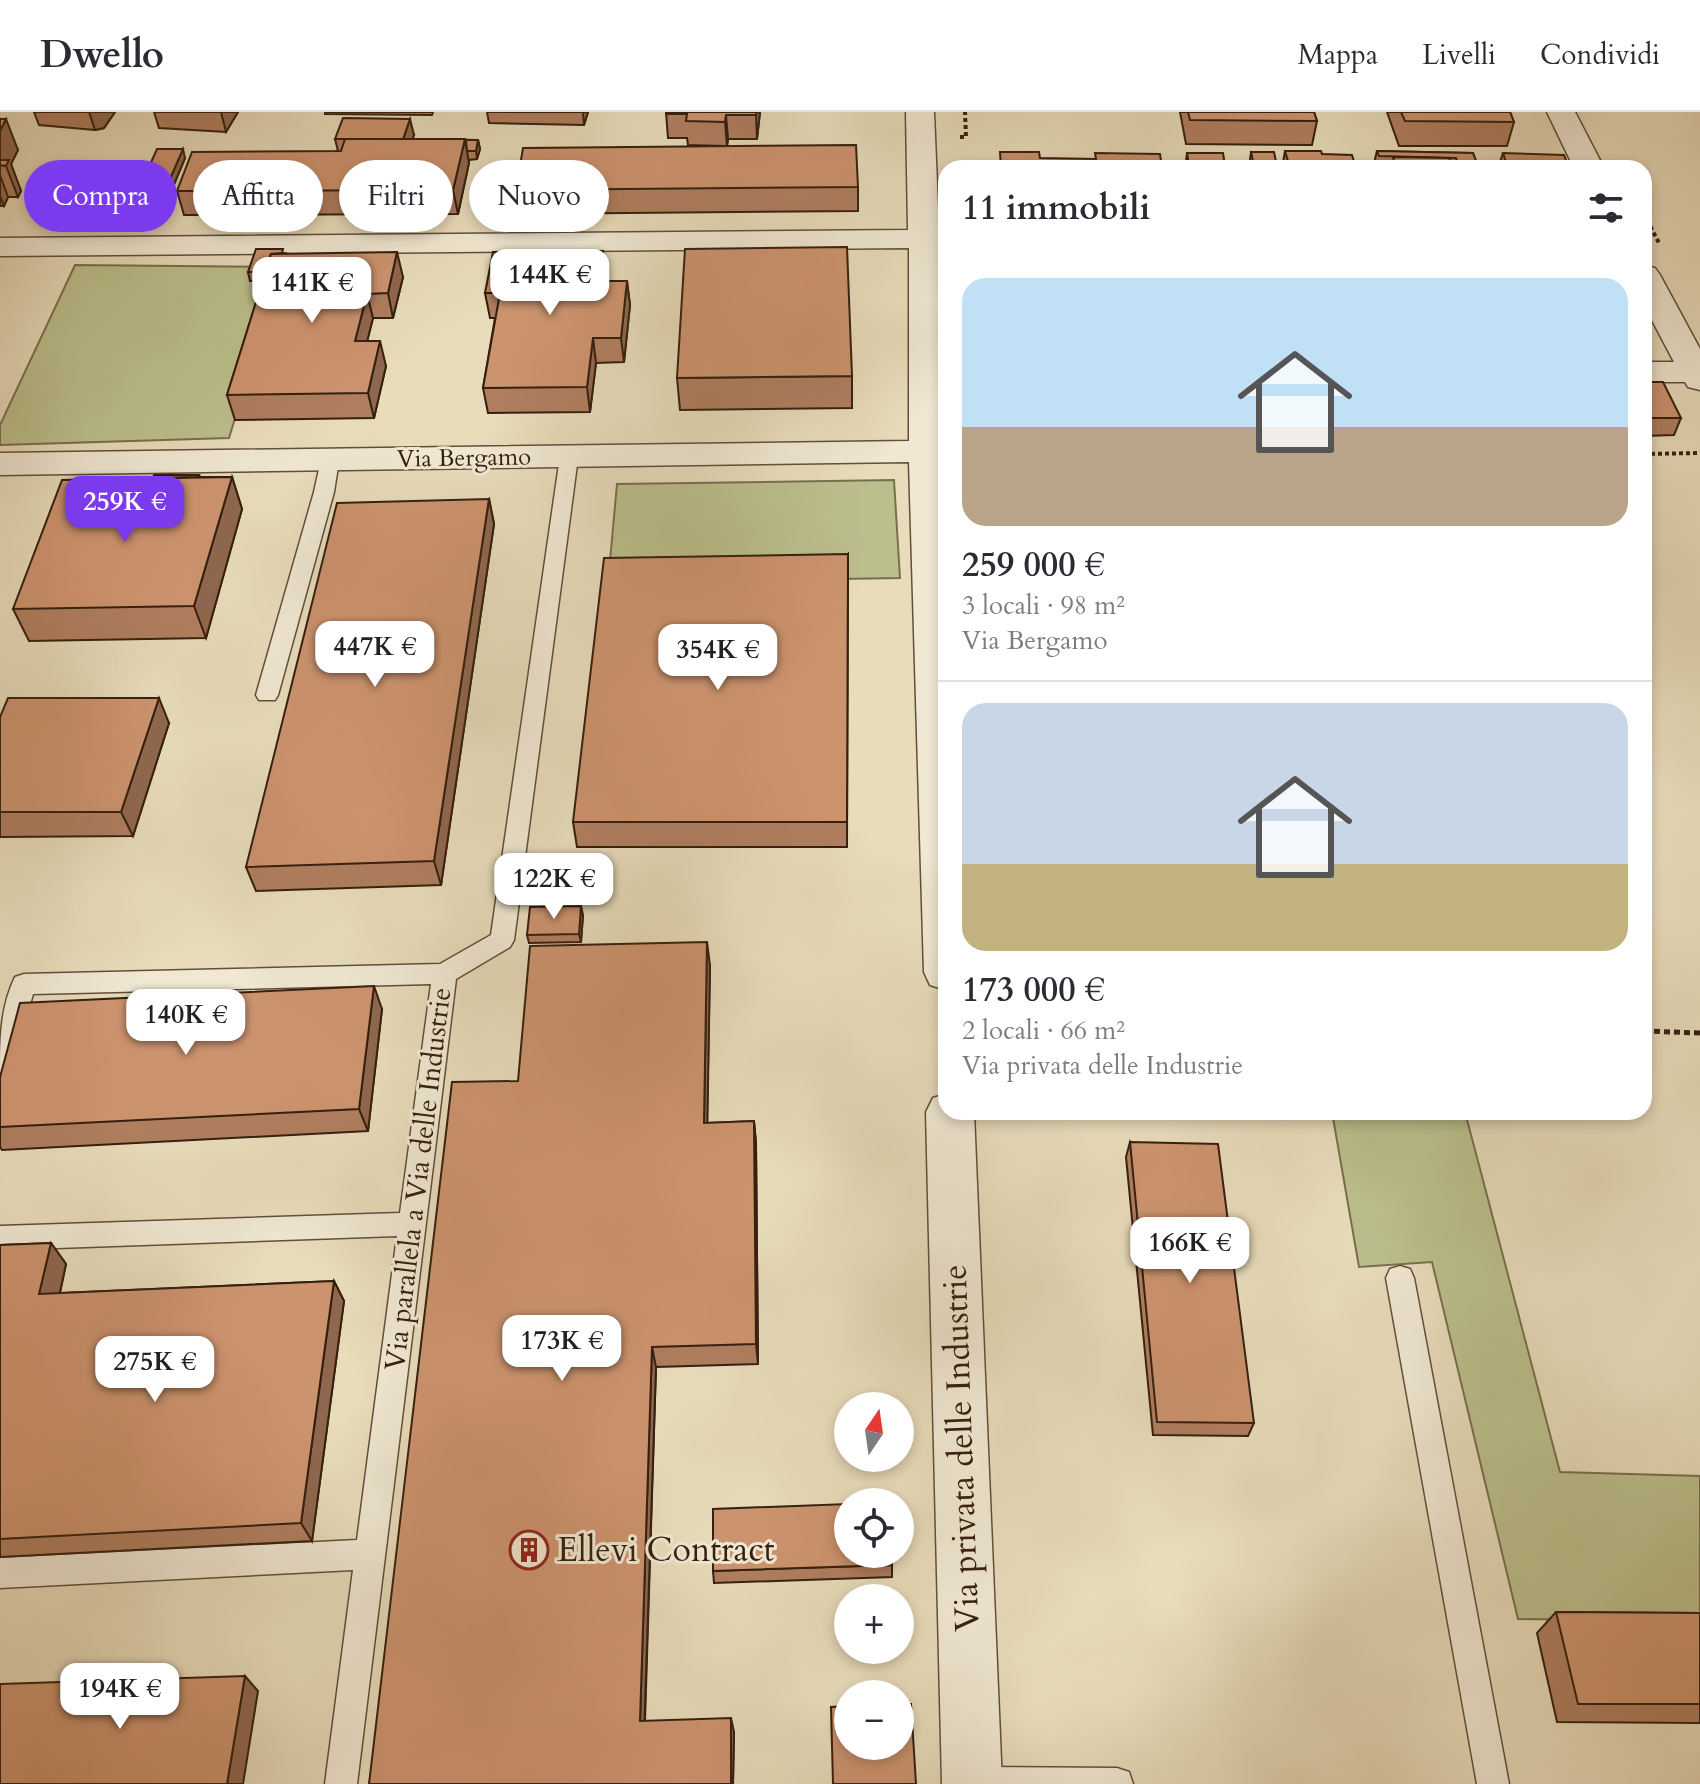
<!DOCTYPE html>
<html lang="it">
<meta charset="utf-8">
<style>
body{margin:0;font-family:Cardo,serif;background:#f7f7f7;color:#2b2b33;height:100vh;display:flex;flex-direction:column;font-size:30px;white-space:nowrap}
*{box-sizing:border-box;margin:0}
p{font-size:26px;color:#7c7c81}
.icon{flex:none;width:44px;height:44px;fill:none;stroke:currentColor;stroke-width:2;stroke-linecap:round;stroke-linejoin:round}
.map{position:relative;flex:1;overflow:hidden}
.side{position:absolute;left:938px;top:48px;width:714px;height:960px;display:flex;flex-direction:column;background:#fff;border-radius:24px;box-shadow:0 4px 12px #0003}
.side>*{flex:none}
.hud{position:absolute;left:24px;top:48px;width:760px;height:72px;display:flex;gap:16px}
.needle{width:52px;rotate:13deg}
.controls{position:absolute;left:834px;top:1280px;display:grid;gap:16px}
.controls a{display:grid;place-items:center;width:80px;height:80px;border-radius:50%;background:#fff;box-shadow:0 4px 12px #0003;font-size:40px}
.price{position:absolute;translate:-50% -68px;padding:0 18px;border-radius:16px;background:#fff;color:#222;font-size:26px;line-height:52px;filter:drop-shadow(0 2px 4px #0008)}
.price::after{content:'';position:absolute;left:50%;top:48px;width:24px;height:18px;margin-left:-12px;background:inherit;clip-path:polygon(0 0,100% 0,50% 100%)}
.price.current{background:#7c3aed;color:#fff}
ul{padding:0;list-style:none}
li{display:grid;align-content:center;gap:16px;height:424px;padding:0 24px}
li+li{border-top:2px solid #e1e1e2}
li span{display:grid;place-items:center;height:248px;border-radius:24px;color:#555}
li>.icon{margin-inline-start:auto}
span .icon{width:144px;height:144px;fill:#fffc;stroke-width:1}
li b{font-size:34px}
h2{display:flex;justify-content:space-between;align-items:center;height:96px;padding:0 24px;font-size:34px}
.tag{padding:0 28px;border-radius:36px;background:#fff;box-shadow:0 4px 12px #0003;font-size:28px;line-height:72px}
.tag.current{background:#7c3aed;color:#fff}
header{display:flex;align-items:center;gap:48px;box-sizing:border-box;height:112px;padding:0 40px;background:#fff;border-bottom:2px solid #e1e1e2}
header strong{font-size:38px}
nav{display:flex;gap:44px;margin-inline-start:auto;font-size:28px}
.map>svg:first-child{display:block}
.green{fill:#bbbf8c;stroke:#786f4e;stroke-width:2}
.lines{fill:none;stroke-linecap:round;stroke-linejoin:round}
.service-casing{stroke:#624e3a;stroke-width:3}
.minor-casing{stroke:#624e3a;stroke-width:3}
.path-far1{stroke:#351f0f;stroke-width:4;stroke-dasharray:4 3;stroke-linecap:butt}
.path{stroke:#351f0f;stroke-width:5;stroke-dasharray:6 4;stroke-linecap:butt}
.service{fill:#f0e8d3;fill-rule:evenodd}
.minor{fill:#f0e8d3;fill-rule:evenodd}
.wall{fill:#af7e5f;stroke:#351f0f;stroke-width:2}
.shaded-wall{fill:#8f674e;stroke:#351f0f;stroke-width:2}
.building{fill:#cc936f;stroke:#351f0f;stroke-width:2}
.labels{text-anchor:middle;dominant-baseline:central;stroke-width:6;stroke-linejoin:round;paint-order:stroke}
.far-street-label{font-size:24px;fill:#351f0f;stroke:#f0e8d3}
.street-label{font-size:28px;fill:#351f0f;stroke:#f0e8d3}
.near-street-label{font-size:34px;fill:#351f0f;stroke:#f0e8d3}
.near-poi-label{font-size:34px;fill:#351f0f;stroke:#f0e8d3;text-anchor:start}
</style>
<header>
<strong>Dwello</strong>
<nav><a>Mappa</a><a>Livelli</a><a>Condividi</a></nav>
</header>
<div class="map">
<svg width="1700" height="1672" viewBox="0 0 1700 1672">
<rect width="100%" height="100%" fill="#e8dcbb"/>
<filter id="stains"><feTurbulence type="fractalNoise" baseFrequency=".0025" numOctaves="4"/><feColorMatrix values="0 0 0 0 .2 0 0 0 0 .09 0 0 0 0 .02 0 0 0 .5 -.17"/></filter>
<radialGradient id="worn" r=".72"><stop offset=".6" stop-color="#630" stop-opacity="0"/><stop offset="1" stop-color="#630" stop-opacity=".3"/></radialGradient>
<g class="green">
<polygon points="75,153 281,155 229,326 0,333 0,313"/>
<polygon points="894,368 900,466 608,471 617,372"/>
<polygon points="1332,1000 1465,1000 1560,1360 1700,1364 1700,1510 1518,1507 1432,1150 1359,1155"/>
</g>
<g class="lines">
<defs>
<g id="service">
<path d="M569 339 578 345 514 828 510 835 456 867 357 1672H325L353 1458 0 1476V1446L357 1428 397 1124 0 1138V1114L400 1101 431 872 33 882 13 953 9 960 0 963C0 929 0 896 15 865L24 862 440 852 491 823 560 345Z"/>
<polygon points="330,342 339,348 334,380 278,583 275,588 259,588 256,583 314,380 321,348"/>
<polygon points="1400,1154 1410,1157 1414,1166 1509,1672 1477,1672 1386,1166 1390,1157"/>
<polygon points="972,1655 1117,1656 1129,1660 1133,1672 956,1672 960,1659"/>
</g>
<g id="minor">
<polygon points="906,0 934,0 945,265 946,878 930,873 924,860 909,350 0,363 0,341 909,329 909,136 0,144 0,126 908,118"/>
<polygon points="1547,0 1575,0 1604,56 1574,56"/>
<polygon points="1644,154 1655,156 1660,163 1700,237 1700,278 1688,275 1685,270 1644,270 1644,250 1674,250 1644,193"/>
<polygon points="946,982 946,1000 974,1000 1002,1672 942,1672 926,1000 933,986"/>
</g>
</defs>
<use href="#service" class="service-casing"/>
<use href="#minor" class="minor-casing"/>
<g class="path-far1">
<polyline points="960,25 966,25 965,0"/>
<polyline points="1644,102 1660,133"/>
<polyline points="1644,342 1700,341"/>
</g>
<polyline class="path" points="1644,919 1700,921"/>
<use href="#service" class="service"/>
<use href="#minor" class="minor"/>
</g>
<g class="wall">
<polygon points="34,0 115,0 104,16 95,18 39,13"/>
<polygon points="154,0 238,0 226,20 159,16"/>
<polygon points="325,0 433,0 432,3 325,2"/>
<polygon points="487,0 588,0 584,13 489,11"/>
<polygon points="666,0 760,0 757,27 728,27 727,34 858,75 858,99 519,102 516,78 725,34 688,33 687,26 668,26"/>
<polygon points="1180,0 1314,0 1317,9 1312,33 1186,32"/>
<polygon points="1387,0 1510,0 1514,10 1507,34 1399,34"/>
<polygon points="0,7 18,38 11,52 21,79 18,85 8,85 4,94 0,94"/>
<polygon points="414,23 412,27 478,28 480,37 477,47 469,48 469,51 458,102 184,103 177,79 338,39 335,27"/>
<polygon points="1285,39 1322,42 1356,56 1282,56"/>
<polygon points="1377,39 1473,41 1476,49 1474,56 1455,56 1454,54 1452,54 1453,56 1390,56 1391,53 1377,53 1375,47"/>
<polygon points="1251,40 1277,54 1277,56 1187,56 1186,49 1187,41 1225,55 1251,55 1250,48"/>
<polygon points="1503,41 1569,56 1498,56"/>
<polygon points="185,46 160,106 133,106 130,97"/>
<polygon points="284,141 403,165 393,206 373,206 367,229 386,254 374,306 235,308 227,283 263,168 250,169 248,160"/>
<polygon points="606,164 605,169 627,169 630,193 624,250 596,251 590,300 488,301 483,276 495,206 490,206 485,181"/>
<polygon points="852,264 852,296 680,298 677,266"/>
<polygon points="1644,270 1681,306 1674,323 1644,324"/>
<polygon points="199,363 200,365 232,365 242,397 206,526 29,529 13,497 153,366"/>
<polygon points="489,387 494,412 441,773 256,779 246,755"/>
<polygon points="848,442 847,735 577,735 573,710"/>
<polygon points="0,605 169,611 133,724 0,725"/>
<polygon points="583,803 581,830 529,831 527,823"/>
<polygon points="710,853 707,1011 754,1009 756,1031 758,1252 656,1255 645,1609 734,1620 733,1672 369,1672 518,969"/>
<polygon points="382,897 368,1019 2,1038 0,1035 0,965"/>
<polygon points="1130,1030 1254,1311 1248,1324 1153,1323 1126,1045"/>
<polygon points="51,1131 66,1152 60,1181 334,1169 344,1189 312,1429 0,1445 0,1133"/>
<polygon points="892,1453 892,1465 714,1471 713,1459"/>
<polygon points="1556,1500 1700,1501 1700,1611 1557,1610 1537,1521"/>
</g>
<g class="shaded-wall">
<polygon points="89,0 115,0 104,16 95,18"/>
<polygon points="221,0 238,0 226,20"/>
<polygon points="583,0 588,0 584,13"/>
<polygon points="757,0 760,0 757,27 756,3"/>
<polygon points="726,3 728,27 727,34 725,10"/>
<polygon points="6,7 18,38 11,52 21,79 18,85 6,54 0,53 0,19"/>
<polygon points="410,7 414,23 406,45 403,28"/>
<polygon points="465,27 469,51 458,102 453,78"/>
<polygon points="478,28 480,37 477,47 476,39"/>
<polygon points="183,37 185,46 160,106 157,97"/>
<polygon points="0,63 8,85 4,94 0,84"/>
<polygon points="603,139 606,164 603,194 600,169"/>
<polygon points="397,140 403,165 393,206 388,181"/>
<polygon points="627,169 630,193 624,250 621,226"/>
<polygon points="367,182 373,206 361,254 355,229"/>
<polygon points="593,226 596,251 590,300 587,275"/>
<polygon points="380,229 386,254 374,306 368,281"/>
<polygon points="232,365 242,397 206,526 194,494"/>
<polygon points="489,387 494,412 441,773 434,749"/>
<polygon points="159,586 169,611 133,724 121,700"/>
<polygon points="581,794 583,803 581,830 579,822"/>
<polygon points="707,830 710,853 707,1033 704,1011"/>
<polygon points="374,874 382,897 368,1019 359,997"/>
<polygon points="754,1009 756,1031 758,1252 756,1232"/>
<polygon points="51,1131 66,1152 55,1203 39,1182"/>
<polygon points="334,1169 344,1189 312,1429 301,1411"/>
<polygon points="652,1235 656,1255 644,1624 640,1609"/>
<polygon points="245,1564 258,1579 243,1672 227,1672"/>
<polygon points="731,1606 734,1620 733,1672 731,1672"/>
</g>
<g class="building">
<polygon points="666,0 757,0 756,3 726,3 725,10 686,9 687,2 666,2"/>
<polygon points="1188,0 1314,0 1317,9 1190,8"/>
<polygon points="1401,0 1510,0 1514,10 1405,9"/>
<polygon points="343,6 410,7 403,27 335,27"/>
<polygon points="0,7 6,7 0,19"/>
<polygon points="345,27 465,27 453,78 177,79 192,40 341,39"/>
<polygon points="466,28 478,28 476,39 467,39"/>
<polygon points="856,33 858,75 516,78 523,36"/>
<polygon points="157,37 183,37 157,97 130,97"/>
<polygon points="1285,39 1321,39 1322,42 1352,43 1356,56 1290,56"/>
<polygon points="1377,39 1473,41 1476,49 1457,49 1456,46 1379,44"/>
<polygon points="1000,40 1039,40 1040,46 1096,47 1095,41 1160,42 1162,56 1001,56"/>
<polygon points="1251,40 1274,40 1277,54 1254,54"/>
<polygon points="1187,41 1223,41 1225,54 1189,53"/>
<polygon points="1503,41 1564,43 1569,56 1508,56"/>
<polygon points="1393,45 1449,46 1453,56 1396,56"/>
<polygon points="0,48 9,48 6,54 0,53"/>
<polygon points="1212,55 1268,55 1269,56 1213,56"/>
<polygon points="847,135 852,264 677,266 685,137"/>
<polygon points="256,137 283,137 282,141 271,142 264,160 248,160"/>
<polygon points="603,139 600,169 627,169 621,226 593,226 587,275 483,276 500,181 485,181 493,140"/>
<polygon points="397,140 388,181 367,182 355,229 380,229 368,281 227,283 271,142"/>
<polygon points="1644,270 1663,270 1681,306 1644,306"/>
<polygon points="154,363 199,363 198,365 153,366"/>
<polygon points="232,365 194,494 13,497 62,368"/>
<polygon points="489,387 434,749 246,755 337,391"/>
<polygon points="848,442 847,710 573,710 604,446"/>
<polygon points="8,586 159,586 121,700 0,700 0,605"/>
<polygon points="581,794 579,822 527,823 530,795"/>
<polygon points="707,830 704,1011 754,1009 756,1232 652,1235 640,1609 731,1606 731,1672 369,1672 452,970 518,969 530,834"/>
<polygon points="374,874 359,997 0,1015 0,965 20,891"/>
<polygon points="1130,1030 1218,1032 1254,1311 1157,1310"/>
<polygon points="51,1131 39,1182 334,1169 301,1411 0,1427 0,1133"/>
<polygon points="848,1392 848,1442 892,1442 892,1453 713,1459 713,1397"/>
<polygon points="1556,1500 1700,1501 1700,1592 1578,1592"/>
<polygon points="245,1564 227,1672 0,1672 0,1572"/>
<polygon points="911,1592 916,1672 833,1672 831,1595 848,1594 848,1634 900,1634 900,1593"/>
</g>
<defs>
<symbol id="building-ring" viewBox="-11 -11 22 22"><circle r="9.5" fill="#f0e8d3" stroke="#8f2418" stroke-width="1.5"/><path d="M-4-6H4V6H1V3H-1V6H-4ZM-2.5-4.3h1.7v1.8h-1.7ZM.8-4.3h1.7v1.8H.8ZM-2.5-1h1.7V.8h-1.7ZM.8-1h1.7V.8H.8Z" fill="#8f2418"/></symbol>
</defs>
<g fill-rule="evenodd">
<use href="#building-ring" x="507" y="1416" width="44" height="44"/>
</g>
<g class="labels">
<g class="far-street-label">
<text transform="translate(464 346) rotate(-1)">Via Bergamo</text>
</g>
<g class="street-label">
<text transform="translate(418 1067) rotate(-83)">Via parallela a Via delle Industrie</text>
</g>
<g class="near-street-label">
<text transform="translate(961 1336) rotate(-92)">Via privata delle Industrie</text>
</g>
<g class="near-poi-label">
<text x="557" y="1438">Ellevi Contract</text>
</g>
</g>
<rect width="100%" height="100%" filter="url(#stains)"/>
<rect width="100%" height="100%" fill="url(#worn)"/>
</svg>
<div class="controls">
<a><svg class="needle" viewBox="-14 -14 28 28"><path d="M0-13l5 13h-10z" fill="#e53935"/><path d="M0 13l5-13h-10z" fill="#7c7c81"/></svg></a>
<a><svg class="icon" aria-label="locate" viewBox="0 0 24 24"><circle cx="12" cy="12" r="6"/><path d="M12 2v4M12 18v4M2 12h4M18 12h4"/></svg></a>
<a>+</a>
<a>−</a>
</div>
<b class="price" style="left:550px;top:205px">144K €</b>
<b class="price" style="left:312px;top:213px">141K €</b>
<b class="price current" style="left:125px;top:432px">259K €</b>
<b class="price" style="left:375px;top:577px">447K €</b>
<b class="price" style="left:718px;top:580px">354K €</b>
<b class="price" style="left:554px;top:809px">122K €</b>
<b class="price" style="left:186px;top:945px">140K €</b>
<b class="price" style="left:1190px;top:1173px">166K €</b>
<b class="price" style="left:562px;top:1271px">173K €</b>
<b class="price" style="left:155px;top:1292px">275K €</b>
<b class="price" style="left:120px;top:1619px">194K €</b>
<div class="hud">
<a class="tag current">Compra</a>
<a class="tag">Affitta</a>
<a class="tag">Filtri</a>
<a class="tag">Nuovo</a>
</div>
<section class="side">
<h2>11 immobili<svg class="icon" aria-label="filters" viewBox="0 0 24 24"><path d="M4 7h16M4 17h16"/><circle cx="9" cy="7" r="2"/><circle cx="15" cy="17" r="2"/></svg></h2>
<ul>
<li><span style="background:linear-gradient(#bfe0f5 60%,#b9a48a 0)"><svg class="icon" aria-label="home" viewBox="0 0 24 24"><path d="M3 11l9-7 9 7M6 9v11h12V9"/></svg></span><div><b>259 000 €</b><p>3 locali · 98 m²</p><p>Via Bergamo</p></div></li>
<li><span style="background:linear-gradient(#c9d6e8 65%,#c2b280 0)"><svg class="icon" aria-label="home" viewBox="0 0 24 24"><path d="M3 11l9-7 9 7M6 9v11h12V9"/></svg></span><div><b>173 000 €</b><p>2 locali · 66 m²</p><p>Via privata delle Industrie</p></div></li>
</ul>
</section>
</div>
